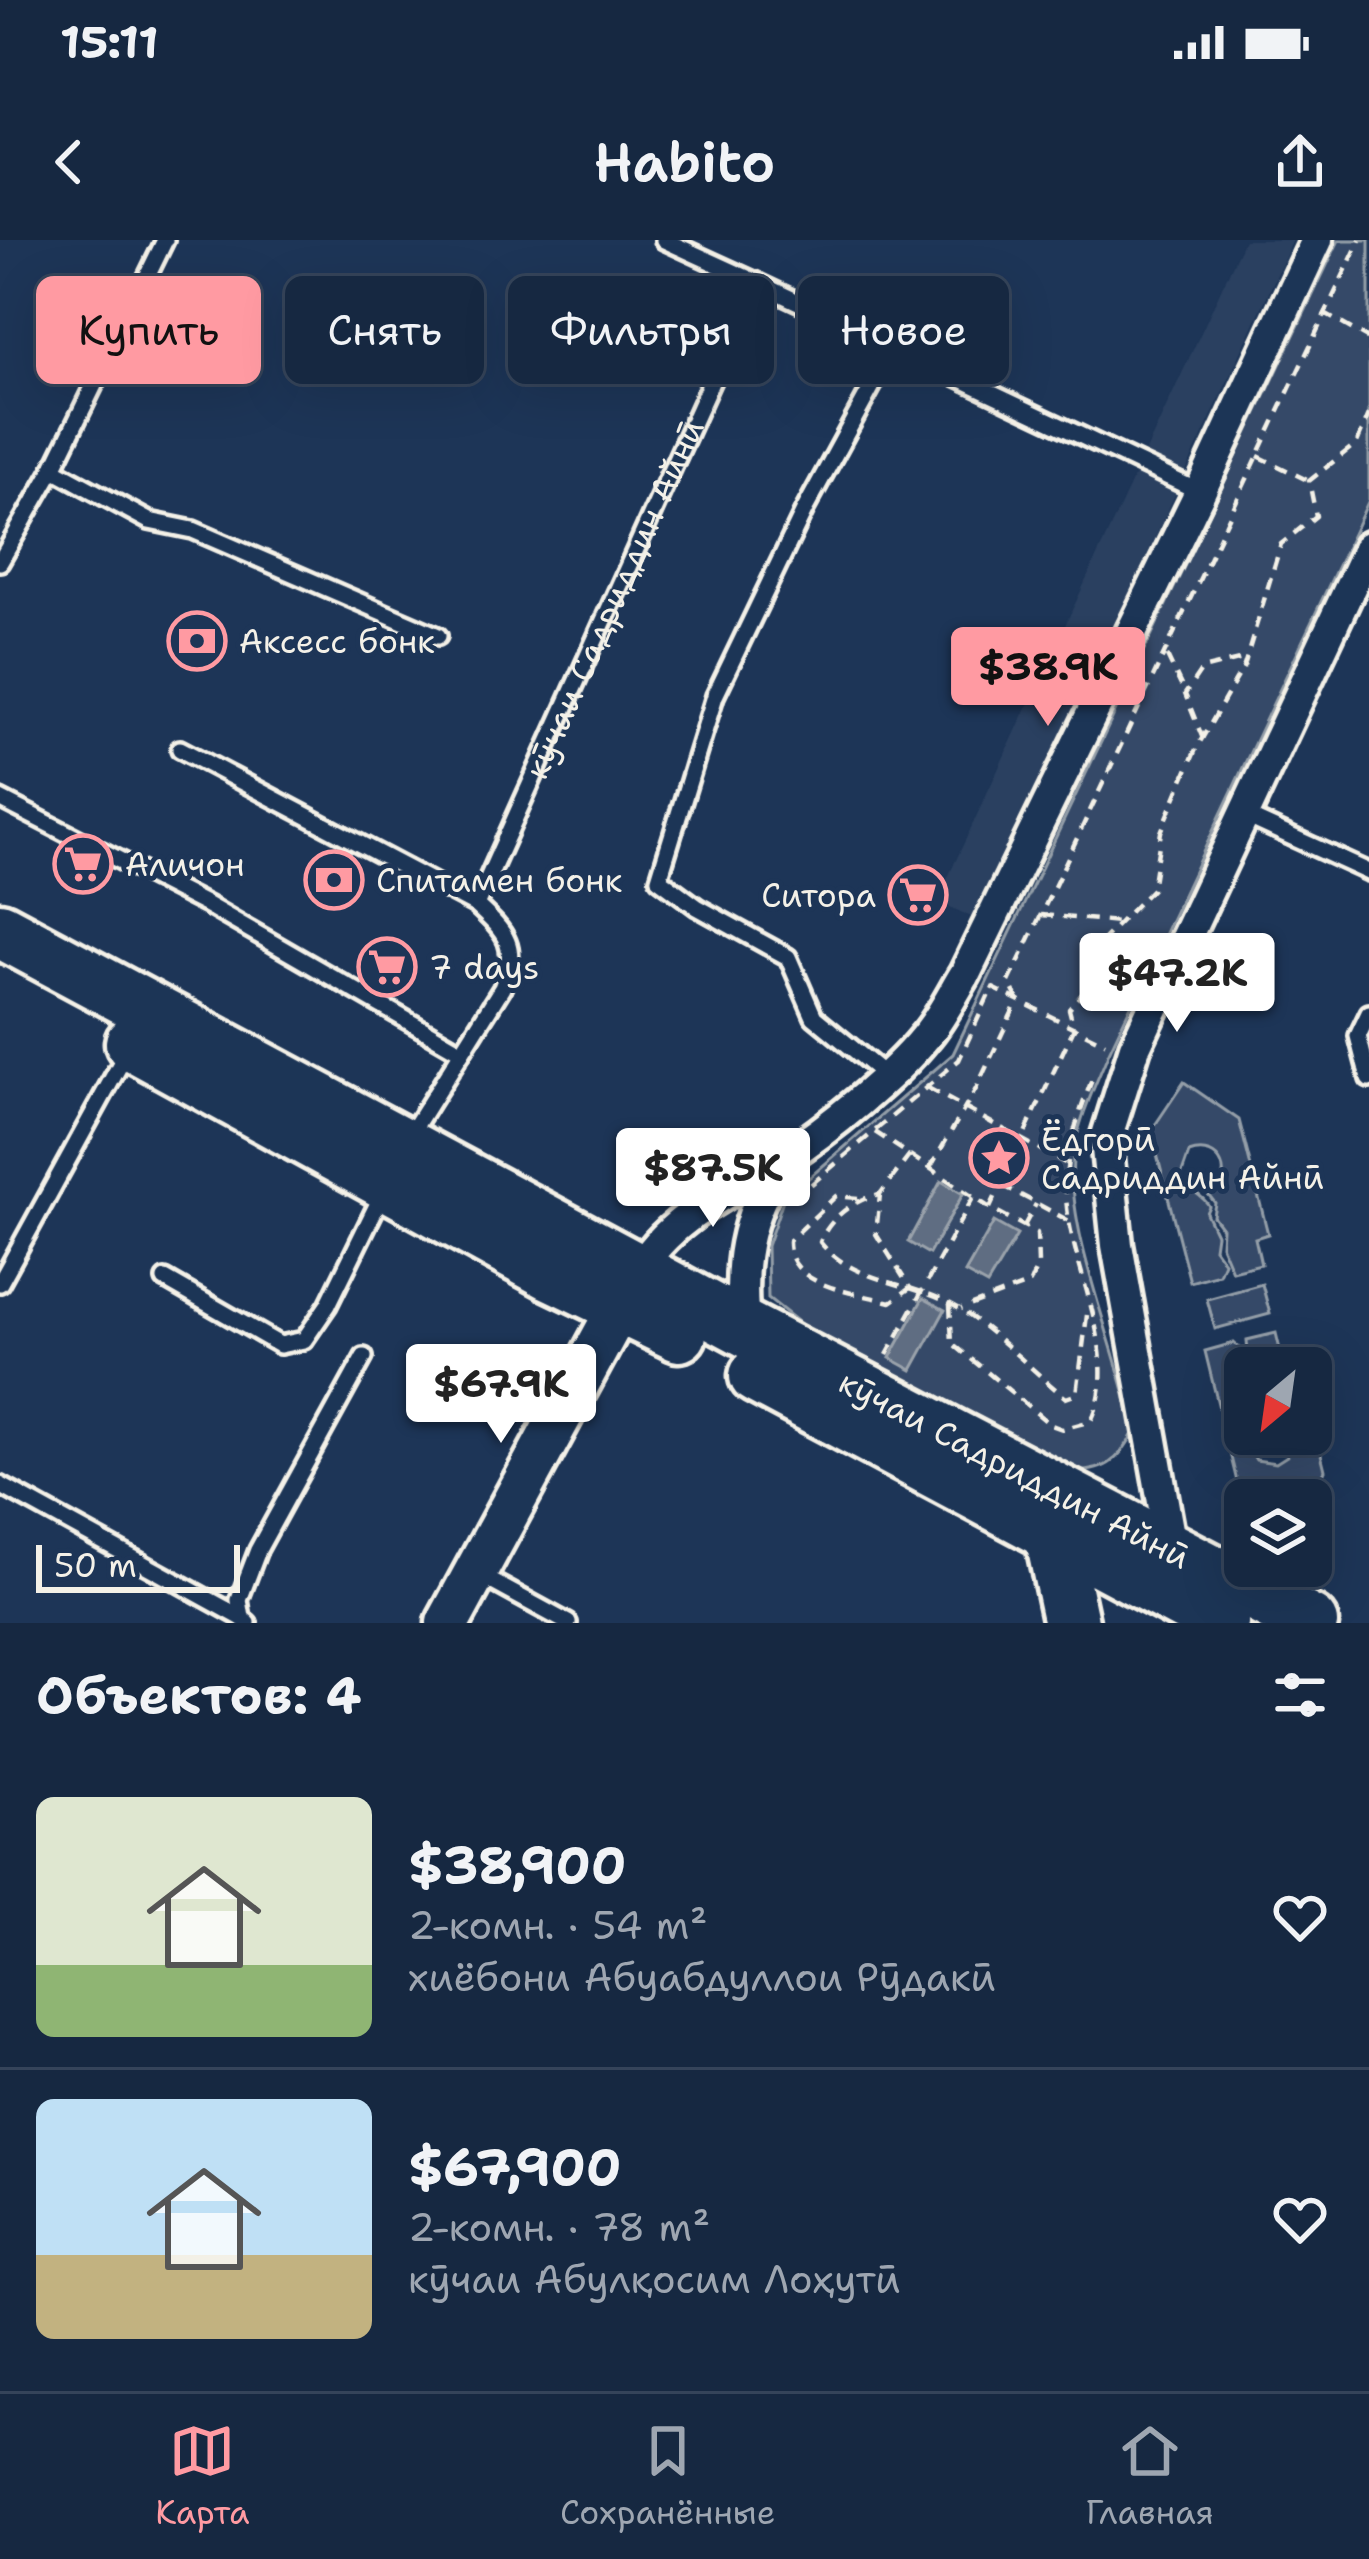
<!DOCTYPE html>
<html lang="ru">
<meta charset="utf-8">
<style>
body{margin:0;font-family:"Shantell Sans",sans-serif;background:#1f3048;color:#f1f3f6;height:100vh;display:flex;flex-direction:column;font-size:45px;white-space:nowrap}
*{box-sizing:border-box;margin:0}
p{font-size:39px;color:#9ea6b1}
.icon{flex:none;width:66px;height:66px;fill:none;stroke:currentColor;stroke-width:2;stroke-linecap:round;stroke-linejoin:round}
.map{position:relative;height:1383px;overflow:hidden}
.side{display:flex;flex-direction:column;background:#162841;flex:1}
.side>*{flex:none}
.guide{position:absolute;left:36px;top:36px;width:1299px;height:108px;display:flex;gap:24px}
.needle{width:78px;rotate:209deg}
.tools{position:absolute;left:1224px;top:1107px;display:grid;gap:24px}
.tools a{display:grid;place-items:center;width:108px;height:108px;border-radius:18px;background:#162841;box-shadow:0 12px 48px #0002,0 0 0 3px #35445a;font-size:60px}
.scale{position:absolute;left:36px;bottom:30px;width:204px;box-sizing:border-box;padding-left:12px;border:6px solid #f4f1e8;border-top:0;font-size:33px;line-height:42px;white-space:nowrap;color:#f4f1e8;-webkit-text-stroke:9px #1d3557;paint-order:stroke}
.price{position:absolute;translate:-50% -102px;padding:0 27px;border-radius:12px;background:#fff;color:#222;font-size:39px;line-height:78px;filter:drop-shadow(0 3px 6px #0008)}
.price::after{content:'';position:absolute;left:50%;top:72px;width:36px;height:27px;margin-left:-18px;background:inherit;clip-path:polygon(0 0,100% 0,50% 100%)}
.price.selected{background:#ff9aa2;color:#111}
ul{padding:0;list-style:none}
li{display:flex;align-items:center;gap:36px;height:300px;padding:0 36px}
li+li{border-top:3px solid #35445a}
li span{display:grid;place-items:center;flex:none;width:336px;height:240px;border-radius:18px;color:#555}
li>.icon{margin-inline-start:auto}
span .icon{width:144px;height:144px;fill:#fffc;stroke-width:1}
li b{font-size:51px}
h2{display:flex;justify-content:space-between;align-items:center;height:144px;padding:0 36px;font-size:51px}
.pill{padding:0 42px;border-radius:18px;background:#162841;box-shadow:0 12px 48px #0002,0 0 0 3px #35445a;font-size:42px;line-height:108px}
.pill.selected{background:#ff9aa2;color:#111}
.status{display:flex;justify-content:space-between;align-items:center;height:84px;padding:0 60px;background:#162841;direction:ltr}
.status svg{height:33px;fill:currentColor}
header{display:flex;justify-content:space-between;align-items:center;height:156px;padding:0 36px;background:#162841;font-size:54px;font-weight:600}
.tabs{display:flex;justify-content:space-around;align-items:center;height:168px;border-top:3px solid #35445a;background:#162841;font-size:33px;color:#9ea6b1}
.tabs a{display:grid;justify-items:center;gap:6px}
.tabs .selected{color:#ff9aa2}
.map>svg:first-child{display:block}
.built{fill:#2a4060}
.green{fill:#354a67;stroke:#949ea8;stroke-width:3}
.water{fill:#5e6d82;stroke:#9aa2ab;stroke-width:3}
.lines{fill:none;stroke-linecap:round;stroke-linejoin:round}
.lane-casing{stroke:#f4f1e8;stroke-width:24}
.street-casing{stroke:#f4f1e8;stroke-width:39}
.secondary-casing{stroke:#f4f1e8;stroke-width:51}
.highway-casing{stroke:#f4f1e8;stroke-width:63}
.path{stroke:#f4f1e8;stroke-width:4.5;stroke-dasharray:12 9;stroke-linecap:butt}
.lane{stroke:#1d3557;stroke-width:15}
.street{stroke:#1d3557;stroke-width:30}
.secondary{stroke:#1d3557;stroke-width:42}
.highway{stroke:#1d3557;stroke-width:54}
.labels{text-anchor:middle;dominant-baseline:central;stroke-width:10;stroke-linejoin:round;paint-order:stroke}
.street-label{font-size:33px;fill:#f4f1e8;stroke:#1d3557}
.poi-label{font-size:33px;fill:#f4f1e8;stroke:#1d3557;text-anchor:start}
</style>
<div class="status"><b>15:11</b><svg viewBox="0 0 49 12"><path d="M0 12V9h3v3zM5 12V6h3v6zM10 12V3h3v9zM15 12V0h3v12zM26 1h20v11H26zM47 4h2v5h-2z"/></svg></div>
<header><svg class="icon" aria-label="back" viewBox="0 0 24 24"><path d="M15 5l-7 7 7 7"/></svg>Habito<svg class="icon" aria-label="share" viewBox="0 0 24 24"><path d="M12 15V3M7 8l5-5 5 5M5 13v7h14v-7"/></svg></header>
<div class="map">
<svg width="1369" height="1383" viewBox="0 0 1369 1383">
<rect width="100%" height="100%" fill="#1d3557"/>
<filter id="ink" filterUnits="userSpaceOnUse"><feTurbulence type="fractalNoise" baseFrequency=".00833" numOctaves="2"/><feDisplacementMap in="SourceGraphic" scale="24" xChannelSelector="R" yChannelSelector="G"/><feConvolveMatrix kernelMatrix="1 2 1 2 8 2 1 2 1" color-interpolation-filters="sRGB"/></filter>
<g filter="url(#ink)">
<polygon class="built" points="1244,0 1293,0 978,680 937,661"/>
<g class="green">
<path d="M1339 0H1369V260L1108 814C1095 847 1076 883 1073 920 1067 996 1119 1113 1134 1192 1118 1223 1104 1232 1069 1232L806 1088 768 1058 767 1006 783 960 953 814Z"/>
<path d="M1184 842 1239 880 1268 994 1255 998 1261 1024 1232 1031 1221 1005 1222 988 1213 976 1215 963 1208 954C1237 940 1221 901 1189 913L1181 936C1187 952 1201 952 1209 966L1206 973 1216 994 1214 1008 1224 1022 1219 1034 1190 1042 1151 891Z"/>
<polygon points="1262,1044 1270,1074 1215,1089 1207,1059"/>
<polygon points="1276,1093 1282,1118 1296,1116 1299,1128 1249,1128 1247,1100"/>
<path d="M1234 1103 1244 1112C1241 1140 1241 1200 1256 1220L1276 1223 1287 1216 1289 1194H1311V1174L1325 1230 1310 1260 1242 1262 1205 1111Z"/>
</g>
<g class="water">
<polygon points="941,941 963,954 929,1014 908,1002"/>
<polygon points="994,982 1017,995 987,1045 965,1033"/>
<polygon points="923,1058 945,1070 912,1130 890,1118"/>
</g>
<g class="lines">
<defs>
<g id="lane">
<polyline points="664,0 756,42"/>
<polyline points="53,229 149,281 193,290 438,396"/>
<polyline points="0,322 53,229 165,0"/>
<polyline points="180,509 476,665"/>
<polyline points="0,559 207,665 462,812"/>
<polyline points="1244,575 1369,632"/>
<polyline points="1369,773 1358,796 1369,839"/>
<polyline points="885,835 814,777 788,717 697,667 659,639 715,456 805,269 894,106"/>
<path id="s1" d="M408 898 502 748C519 706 507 694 476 665L756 42 1200 252"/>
<polyline points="165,1039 280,1105 304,1100 328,1065 384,951"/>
<polyline points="0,1043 128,810"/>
<polyline points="0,1245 242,1378"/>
<polyline points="478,1334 568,1383"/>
<polyline points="248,1383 242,1378 239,1360 258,1310 364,1117"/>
</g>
<g id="street">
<path d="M639 1031C668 977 735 949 784 918 827 890 893 837 925 797 941 779 952 755 965 734L1200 252 1317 0"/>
<path d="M745 1093C737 1029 744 977 781 922"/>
<polyline points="1172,1312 1117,1005 1106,899 1135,807 1369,307"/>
</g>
<polyline id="secondary" points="448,1383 633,1042"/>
<g id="highway">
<path id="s2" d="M0 690 744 1088 1310 1383"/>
<polyline points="133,803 552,1033 679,1094"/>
<polyline points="757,1136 1221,1383"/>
<polyline points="1052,1294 1071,1383"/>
</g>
</defs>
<use href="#lane" class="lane-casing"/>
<use href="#street" class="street-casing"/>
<use href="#secondary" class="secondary-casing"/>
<use href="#highway" class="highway-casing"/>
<g class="path">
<polyline points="1323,73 1369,99"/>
<polyline points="1258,216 1309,241"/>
<polyline points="1167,416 1185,454"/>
<polyline points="1203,499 1185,454 1202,429 1247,418"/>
<polyline points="1041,675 1119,682"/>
<polyline points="991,747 1105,803"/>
<polyline points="928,848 1065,923"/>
<polyline points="875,892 990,968 1037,993 1038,1024 1030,1043 961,1069"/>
<path d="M910 915 880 954C855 959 830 977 820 1002 855 1046 921 1041 964 1072 1000 1097 1032 1130 1066 1158L1077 1154 1088 1067"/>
<polyline points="930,928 976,849 1018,760 1009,742 1360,0"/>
<polyline points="1002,945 1071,982"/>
<polyline points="795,958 959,820 992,748"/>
<path d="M858 958 836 956 789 1001C788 1048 855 1052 891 1062L910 1048 876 994 880 954"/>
<polyline points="990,968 1074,788 1069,769 1087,748 1096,707 1152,649 1161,592 1196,509 1244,426 1281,304 1316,276 1309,241 1357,203 1369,174"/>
<polyline points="1024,986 1036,964"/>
<path d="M950 1065 952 1103 1051 1185 1062 1189 1091 1181C1124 1114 1068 1025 1066 954 1065 911 1078 876 1093 837"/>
<polyline points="887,1115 974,956"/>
</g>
<use href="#lane" class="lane"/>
<use href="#street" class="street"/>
<use href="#secondary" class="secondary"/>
<use href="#highway" class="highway"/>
</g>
</g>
<defs>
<symbol id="bank-ring" viewBox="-11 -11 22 22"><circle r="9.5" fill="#1d3557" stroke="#ff9aa2" stroke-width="1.5"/><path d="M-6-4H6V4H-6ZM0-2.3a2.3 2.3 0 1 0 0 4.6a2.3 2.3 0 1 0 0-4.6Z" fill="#ff9aa2"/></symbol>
<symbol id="supermarket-ring" viewBox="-11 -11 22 22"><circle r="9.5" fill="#1d3557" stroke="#ff9aa2" stroke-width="1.5"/><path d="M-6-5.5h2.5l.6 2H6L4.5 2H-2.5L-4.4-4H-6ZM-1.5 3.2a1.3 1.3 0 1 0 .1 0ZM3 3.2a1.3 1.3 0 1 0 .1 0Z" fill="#ff9aa2"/></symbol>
<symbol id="sight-ring" viewBox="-11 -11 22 22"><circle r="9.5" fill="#1d3557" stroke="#ff9aa2" stroke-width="1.5"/><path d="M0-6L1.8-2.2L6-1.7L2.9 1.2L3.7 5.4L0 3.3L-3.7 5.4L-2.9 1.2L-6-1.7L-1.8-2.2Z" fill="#ff9aa2"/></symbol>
</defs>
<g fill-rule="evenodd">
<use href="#bank-ring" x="164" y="368" width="66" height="66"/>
<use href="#supermarket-ring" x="50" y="591" width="66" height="66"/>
<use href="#bank-ring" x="301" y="607" width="66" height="66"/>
<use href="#supermarket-ring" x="885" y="622" width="66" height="66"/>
<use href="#supermarket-ring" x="354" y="694" width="66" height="66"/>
<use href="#sight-ring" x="966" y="885" width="66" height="66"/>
</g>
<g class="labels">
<g class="street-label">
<text stroke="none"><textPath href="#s1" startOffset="609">кӯчаи Садриддин Айнӣ</textPath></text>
<text stroke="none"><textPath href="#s2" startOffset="1149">кӯчаи Садриддин Айнӣ</textPath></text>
</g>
<g class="poi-label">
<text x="239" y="401">Аксесс бонк</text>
<text x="125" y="624">Аличон</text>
<text x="376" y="640">Спитамен бонк</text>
<text x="876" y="655" text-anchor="end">Ситора</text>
<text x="429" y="727">7 days</text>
<text x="1041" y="899">Ёдгорӣ<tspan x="1041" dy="38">Садриддин Айнӣ</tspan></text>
</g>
</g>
</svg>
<div class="tools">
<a><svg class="needle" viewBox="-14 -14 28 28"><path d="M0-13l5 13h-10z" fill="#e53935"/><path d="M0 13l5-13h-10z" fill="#9ea6b1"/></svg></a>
<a><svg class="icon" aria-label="layers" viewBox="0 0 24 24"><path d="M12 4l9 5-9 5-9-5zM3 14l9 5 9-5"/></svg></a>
</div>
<div class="scale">50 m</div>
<b class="price selected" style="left:1048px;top:489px">$38.9K</b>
<b class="price" style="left:1177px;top:795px">$47.2K</b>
<b class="price" style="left:713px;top:990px">$87.5K</b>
<b class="price" style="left:501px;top:1206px">$67.9K</b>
<div class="guide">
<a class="pill selected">Купить</a>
<a class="pill">Снять</a>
<a class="pill">Фильтры</a>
<a class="pill">Новое</a>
</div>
</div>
<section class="side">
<h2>Объектов: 4<svg class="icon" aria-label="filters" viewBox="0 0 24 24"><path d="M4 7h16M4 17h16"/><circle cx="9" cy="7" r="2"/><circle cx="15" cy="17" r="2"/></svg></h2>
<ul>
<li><span style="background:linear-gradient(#dfe7d0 70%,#8fb573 0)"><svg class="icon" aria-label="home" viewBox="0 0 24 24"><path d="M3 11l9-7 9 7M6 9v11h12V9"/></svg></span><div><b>$38,900</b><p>2-комн. · 54 m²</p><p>хиёбони Абуабдуллои Рӯдакӣ</p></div><svg class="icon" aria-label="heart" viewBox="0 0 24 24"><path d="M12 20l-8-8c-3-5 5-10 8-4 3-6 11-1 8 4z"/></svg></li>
<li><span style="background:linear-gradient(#bfe0f5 65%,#c2b280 0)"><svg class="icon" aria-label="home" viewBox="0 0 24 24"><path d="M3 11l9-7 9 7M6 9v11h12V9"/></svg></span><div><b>$67,900</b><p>2-комн. · 78 m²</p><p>кӯчаи Абулқосим Лоҳутӣ</p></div><svg class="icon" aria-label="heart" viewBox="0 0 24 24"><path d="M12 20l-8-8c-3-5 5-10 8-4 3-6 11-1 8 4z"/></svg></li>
</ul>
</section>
<nav class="tabs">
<a class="selected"><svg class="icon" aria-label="map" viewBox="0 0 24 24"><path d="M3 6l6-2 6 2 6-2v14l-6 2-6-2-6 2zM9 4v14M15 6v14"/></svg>Карта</a>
<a><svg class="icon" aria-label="saved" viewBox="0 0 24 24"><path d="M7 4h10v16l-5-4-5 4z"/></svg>Сохранённые</a>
<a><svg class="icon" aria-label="home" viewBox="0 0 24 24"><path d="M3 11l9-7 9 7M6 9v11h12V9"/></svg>Главная</a>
</nav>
